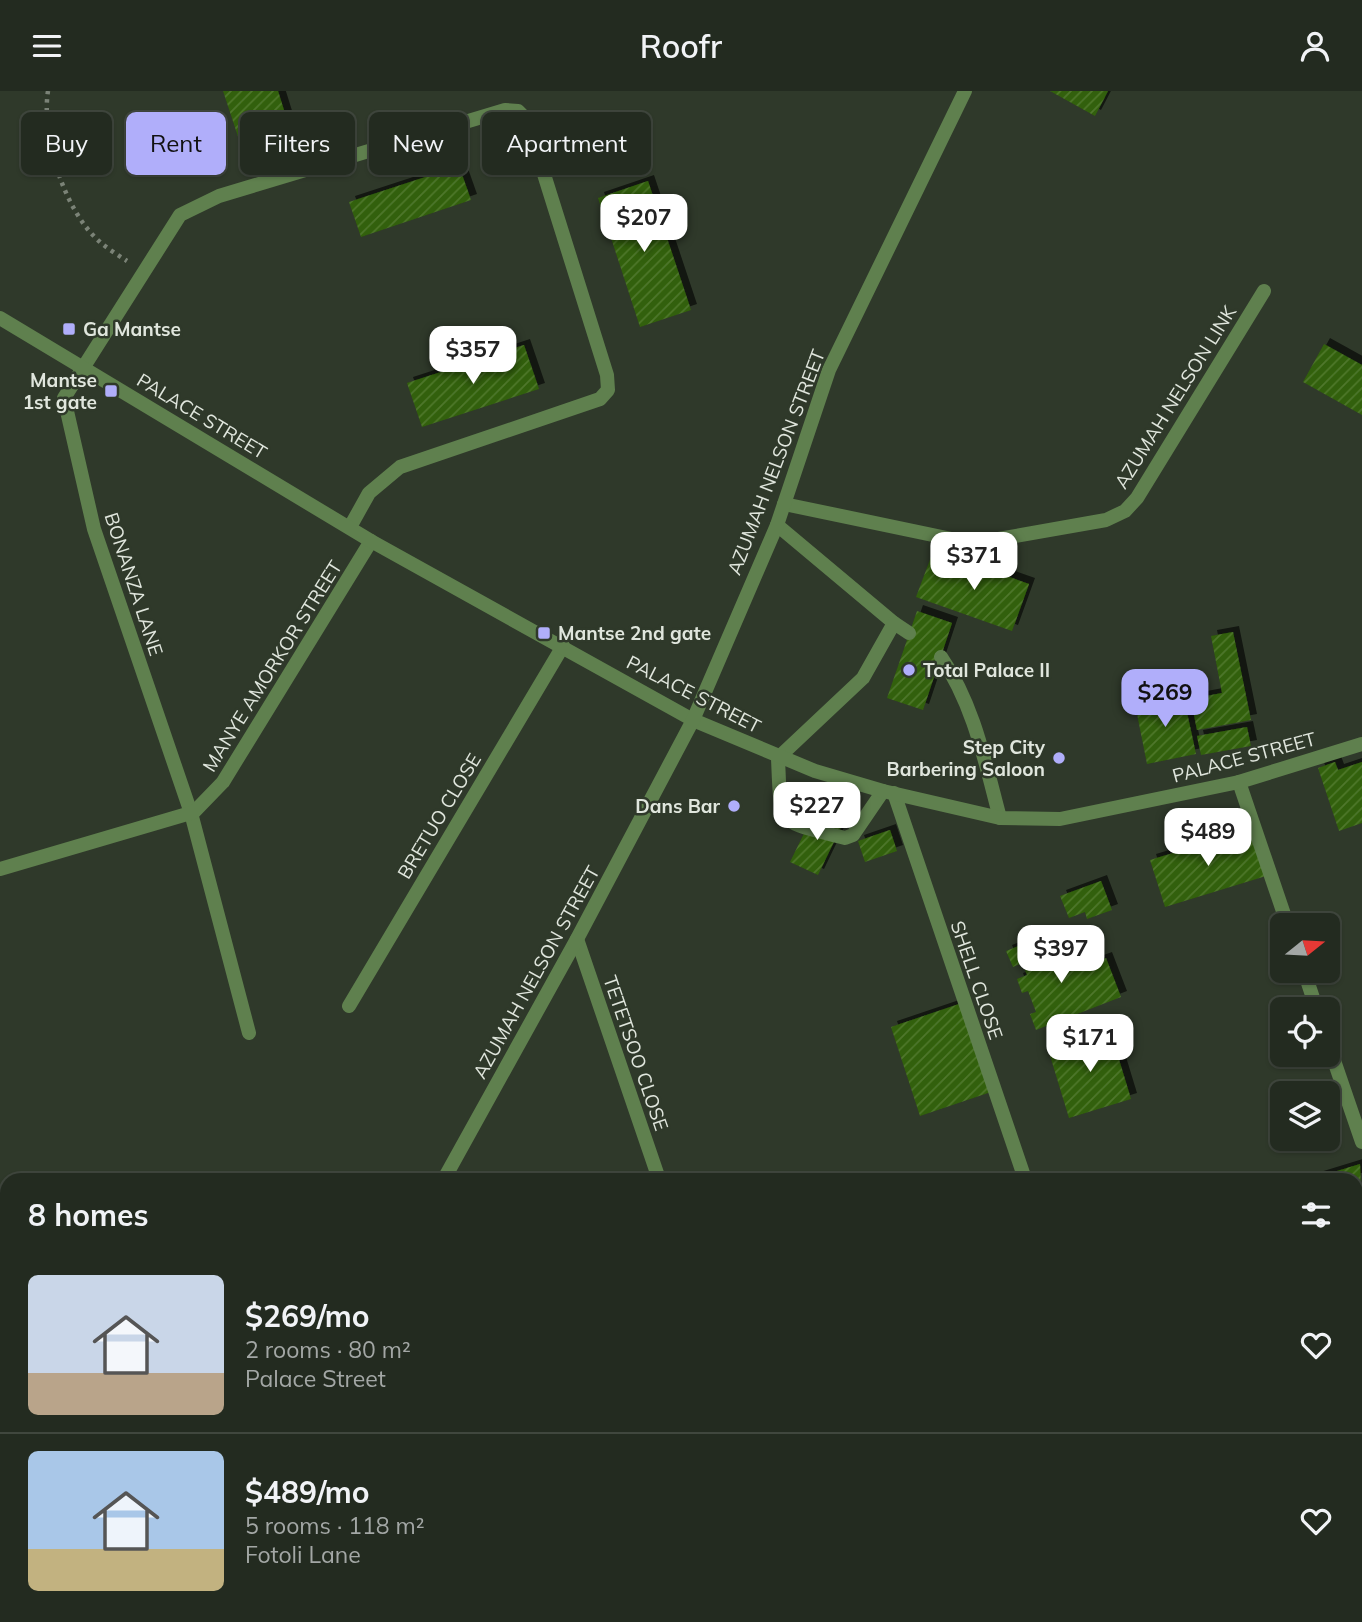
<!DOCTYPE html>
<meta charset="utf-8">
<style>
body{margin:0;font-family:Mulish,sans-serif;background:#2f372d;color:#f1f3f6;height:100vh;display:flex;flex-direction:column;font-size:26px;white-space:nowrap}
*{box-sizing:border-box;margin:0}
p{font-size:23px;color:#a3a7a5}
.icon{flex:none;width:38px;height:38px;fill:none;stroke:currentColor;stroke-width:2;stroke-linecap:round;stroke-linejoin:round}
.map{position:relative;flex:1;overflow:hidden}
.drawer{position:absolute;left:0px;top:1082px;width:1363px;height:450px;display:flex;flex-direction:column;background:#232b20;border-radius:21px 21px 0 0;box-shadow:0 2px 5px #0004,0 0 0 2px #40473e}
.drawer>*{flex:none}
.banner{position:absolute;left:21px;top:21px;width:700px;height:63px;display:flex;gap:14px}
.needle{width:46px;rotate:72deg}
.fabs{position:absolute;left:1270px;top:822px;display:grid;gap:14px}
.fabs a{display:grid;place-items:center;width:70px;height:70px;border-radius:10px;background:#232b20;box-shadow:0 2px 5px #0004,0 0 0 2px #40473e;font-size:35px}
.price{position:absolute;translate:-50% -60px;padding:0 16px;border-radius:14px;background:#fff;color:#222;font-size:23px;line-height:46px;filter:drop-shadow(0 2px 4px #0008)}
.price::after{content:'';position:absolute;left:50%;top:42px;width:21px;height:16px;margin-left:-10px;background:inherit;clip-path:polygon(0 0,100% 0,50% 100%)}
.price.selected{background:#b0aefa;color:#111}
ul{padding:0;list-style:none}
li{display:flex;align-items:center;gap:21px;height:175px;padding:0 28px}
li+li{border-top:2px solid #40473e}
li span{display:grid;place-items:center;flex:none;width:196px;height:140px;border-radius:10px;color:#555}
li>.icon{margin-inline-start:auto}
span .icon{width:84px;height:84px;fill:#fffc;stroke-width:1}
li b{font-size:30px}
h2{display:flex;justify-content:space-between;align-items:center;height:84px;padding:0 28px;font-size:30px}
.tag{padding:0 24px;border-radius:10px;background:#232b20;box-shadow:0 2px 5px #0004,0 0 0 2px #40473e;font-size:24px;line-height:63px}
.tag.selected{background:#b0aefa;color:#111}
header{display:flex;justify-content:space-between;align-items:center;height:91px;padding:0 28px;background:#232b20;font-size:32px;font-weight:600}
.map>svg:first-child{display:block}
.building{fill:url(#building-hatch);filter:url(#shadow)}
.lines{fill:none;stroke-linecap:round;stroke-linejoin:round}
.path{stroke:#7b8377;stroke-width:4.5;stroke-dasharray:3.5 5;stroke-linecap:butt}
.service{stroke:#5f804e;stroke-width:14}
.minor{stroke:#5f804e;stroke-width:14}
.tertiary{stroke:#5f804e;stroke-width:14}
.poi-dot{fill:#b0aefa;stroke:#2f392a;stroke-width:2.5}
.labels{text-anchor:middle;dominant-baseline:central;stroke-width:5;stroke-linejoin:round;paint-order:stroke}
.poi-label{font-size:19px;font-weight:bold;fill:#e0e6dd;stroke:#2f392a;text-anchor:start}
.street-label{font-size:19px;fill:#e0e6dd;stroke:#2f392a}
</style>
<header><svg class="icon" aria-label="menu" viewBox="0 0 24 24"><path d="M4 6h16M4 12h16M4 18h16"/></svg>Roofr<svg class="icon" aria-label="person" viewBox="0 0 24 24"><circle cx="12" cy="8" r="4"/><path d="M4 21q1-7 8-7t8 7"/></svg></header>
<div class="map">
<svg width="1362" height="1531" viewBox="0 0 1362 1531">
<defs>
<pattern id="building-hatch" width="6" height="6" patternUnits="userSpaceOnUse" patternTransform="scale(1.75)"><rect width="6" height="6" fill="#31600a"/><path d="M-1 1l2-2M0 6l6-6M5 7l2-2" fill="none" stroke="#4f772d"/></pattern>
<filter id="shadow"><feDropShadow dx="6" dy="-6" stdDeviation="0" flood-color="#0009"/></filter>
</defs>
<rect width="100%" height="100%" fill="#2f392a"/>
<g class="building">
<polygon points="223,0 278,0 298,64 249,79"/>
<polygon points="1050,0 1108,0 1095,25"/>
<polygon points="459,75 471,109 361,146 349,111"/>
<polygon points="648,90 691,219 640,236 598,107"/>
<polygon points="1324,253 1362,274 1362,324 1303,291"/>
<polygon points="524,254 539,298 422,336 407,292"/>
<polygon points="931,466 964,478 967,471 1029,493 1012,540 916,506"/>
<polygon points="917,520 952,532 923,619 887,607"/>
<polygon points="1233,541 1251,629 1197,639 1188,594 1198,592 1201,606 1222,602 1211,545"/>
<polygon points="1183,603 1196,663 1147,673 1135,613"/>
<polygon points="1247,636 1251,655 1201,664 1197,645"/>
<polygon points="1335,671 1338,679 1362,671 1362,732 1339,740 1318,677"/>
<polygon points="816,718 843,732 818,784 790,771"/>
<polygon points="1252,738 1266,785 1165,816 1150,769"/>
<polygon points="890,739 897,760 865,771 858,750"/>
<polygon points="1101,790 1112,819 1087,828 1085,821 1069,827 1060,805"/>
<polygon points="1038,847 1048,874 1066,867 1070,880 1106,867 1121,906 1036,939 1030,923 1036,921 1028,900 1022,902 1017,888 1027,884 1022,872 1013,876 1006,860"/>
<polygon points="962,912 991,1001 920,1025 891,936"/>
<polygon points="1110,939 1131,1008 1069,1027 1048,958"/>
<polygon points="1360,1073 1362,1118 1356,1120 1356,1088 1311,1088"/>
<polygon points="1356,1301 1362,1317 1362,1348 1356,1350"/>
<polygon points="1362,1375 1362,1432 1356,1434 1356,1377"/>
</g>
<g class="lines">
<path class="path" d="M48 0C41 45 64 120 100 151 108 158 118 164 127 170"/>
<g class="service">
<polyline points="777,434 894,532"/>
<path d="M941 566C974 614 985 671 1000 727"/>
<path d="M883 700 853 744 845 747C777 729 781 738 778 667L863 587 894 532 909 542"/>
<polyline points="249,942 191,722 94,438 64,307 180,124 219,105 505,19 518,20 527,29 607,284 608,299 600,308 400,376 369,402 350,436"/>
<polyline points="545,1524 551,1531"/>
</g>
<g class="minor">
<polyline points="784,413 966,451 981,451 1106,429 1125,420 1137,407 1264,200"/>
<polyline points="1239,691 1288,835"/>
<polyline points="894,702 1025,1088"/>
<polyline points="0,778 194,721 223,691 371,450"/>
<polyline points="577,848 659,1088"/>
<polyline points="1304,880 1317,919"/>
<polyline points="349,915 563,555"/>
<polyline points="1328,952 1362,1051"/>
<polyline points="429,1524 440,1531"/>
<polyline points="809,1524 811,1531"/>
<polyline points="1172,1524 1175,1531"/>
</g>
<g class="tertiary">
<polyline points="0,227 371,450 693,629 815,680 883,700 1000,727 1060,728 1239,691 1362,653"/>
<polyline points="444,1088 577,848 693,629 777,434 829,279 965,0"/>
<polyline points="0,1277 7,1281"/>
<polyline points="2,1531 7,1514"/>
</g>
</g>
<g class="poi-dot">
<rect x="62" y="231" width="14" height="14" rx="3.5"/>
<rect x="104" y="293" width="14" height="14" rx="3.5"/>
<rect x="537" y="535" width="14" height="14" rx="3.5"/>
<circle cx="909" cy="579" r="7"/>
<circle cx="1059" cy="667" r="7"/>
<circle cx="734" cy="715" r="7"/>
</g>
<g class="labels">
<g class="poi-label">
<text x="83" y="238">Ga Mantse</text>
<text x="97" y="289" text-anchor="end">Mantse<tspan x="97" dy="22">1st gate</tspan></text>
<text x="558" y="542">Mantse 2nd gate</text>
<text x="923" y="579">Total Palace II</text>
<text x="1045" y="656" text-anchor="end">Step City<tspan x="1045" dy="22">Barbering Saloon</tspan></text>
<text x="720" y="715" text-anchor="end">Dans Bar</text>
</g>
<g class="street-label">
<text transform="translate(1175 306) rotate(-58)">AZUMAH NELSON LINK</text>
<text transform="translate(202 325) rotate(31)">PALACE STREET</text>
<text transform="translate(776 371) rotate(-69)">AZUMAH NELSON STREET</text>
<text transform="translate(134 493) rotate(72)">BONANZA LANE</text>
<text transform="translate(272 575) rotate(-58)">MANYE AMORKOR STREET</text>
<text transform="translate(694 603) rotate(27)">PALACE STREET</text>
<text transform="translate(1244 666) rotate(-15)">PALACE STREET</text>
<text transform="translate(439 725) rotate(-59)">BRETUO CLOSE</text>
<text transform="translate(536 881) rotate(-61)">AZUMAH NELSON STREET</text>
<text transform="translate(977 889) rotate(71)">SHELL CLOSE</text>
<text transform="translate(636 962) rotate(71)">TETETSOO CLOSE</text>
</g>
</g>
</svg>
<div class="fabs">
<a><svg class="needle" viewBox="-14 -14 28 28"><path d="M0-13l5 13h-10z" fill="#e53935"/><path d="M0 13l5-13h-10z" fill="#a3a7a5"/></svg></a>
<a><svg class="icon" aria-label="locate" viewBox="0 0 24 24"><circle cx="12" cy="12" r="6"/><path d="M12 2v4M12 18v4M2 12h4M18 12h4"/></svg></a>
<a><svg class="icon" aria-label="layers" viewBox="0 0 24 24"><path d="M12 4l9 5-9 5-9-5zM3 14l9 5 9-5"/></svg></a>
</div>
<b class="price" style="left:644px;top:163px">$207</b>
<b class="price" style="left:473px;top:295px">$357</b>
<b class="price" style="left:974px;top:501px">$371</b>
<b class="price selected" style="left:1165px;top:638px">$269</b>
<b class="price" style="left:817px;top:751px">$227</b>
<b class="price" style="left:1208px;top:777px">$489</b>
<b class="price" style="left:1061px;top:894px">$397</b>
<b class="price" style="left:1090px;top:983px">$171</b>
<div class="banner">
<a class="tag">Buy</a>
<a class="tag selected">Rent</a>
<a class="tag">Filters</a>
<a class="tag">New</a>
<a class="tag">Apartment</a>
</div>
<section class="drawer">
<h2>8 homes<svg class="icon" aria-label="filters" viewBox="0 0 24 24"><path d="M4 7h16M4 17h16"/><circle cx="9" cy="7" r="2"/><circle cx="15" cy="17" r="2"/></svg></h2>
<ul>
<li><span style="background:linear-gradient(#c9d6e8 70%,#b9a48a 0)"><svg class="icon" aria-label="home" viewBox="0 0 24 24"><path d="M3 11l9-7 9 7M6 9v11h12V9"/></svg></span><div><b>$269/mo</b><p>2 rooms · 80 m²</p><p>Palace Street</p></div><svg class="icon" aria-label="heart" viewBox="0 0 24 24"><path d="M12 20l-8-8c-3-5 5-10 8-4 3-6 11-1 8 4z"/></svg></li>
<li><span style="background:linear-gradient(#a9c7e8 70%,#c2b280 0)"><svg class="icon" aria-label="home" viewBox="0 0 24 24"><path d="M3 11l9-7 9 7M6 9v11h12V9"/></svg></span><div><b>$489/mo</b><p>5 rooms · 118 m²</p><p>Fotoli Lane</p></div><svg class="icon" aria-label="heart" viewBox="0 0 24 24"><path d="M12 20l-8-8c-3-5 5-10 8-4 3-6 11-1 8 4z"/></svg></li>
</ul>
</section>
</div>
